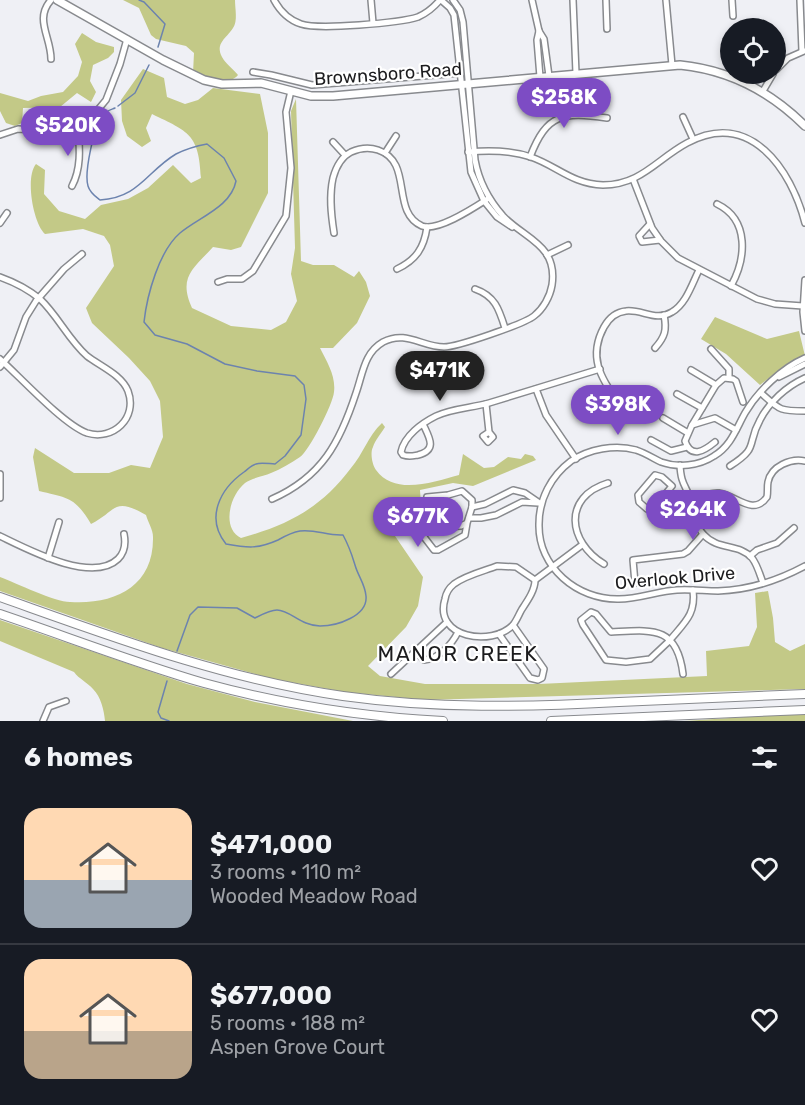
<!DOCTYPE html>
<meta charset="utf-8">
<style>
body{margin:0;font-family:Rubik,sans-serif;background:#242831;color:#f1f3f6;height:100vh;display:flex;flex-direction:column;font-size:22px;white-space:nowrap}
*{box-sizing:border-box;margin:0}
p{font-size:20px;color:#9ea1a6}
.icon{flex:none;width:33px;height:33px;fill:none;stroke:currentColor;stroke-width:2;stroke-linecap:round;stroke-linejoin:round}
.map{position:relative;height:721px;overflow:hidden}
.drawer{display:flex;flex-direction:column;background:#171b24;flex:1}
.drawer>*{flex:none}
.controls{position:absolute;left:720px;top:18px;display:grid;gap:12px}
.controls a{display:grid;place-items:center;width:66px;height:66px;border-radius:50%;background:#171b24;box-shadow:0 3px 9px #0003;font-size:30px}
.price{position:absolute;translate:-50% -51px;padding:0 14px;border-radius:21px;background:#7d4cc4;color:#fff;font-size:20px;line-height:39px;filter:drop-shadow(0 2px 3px #0008)}
.price::after{content:'';position:absolute;left:50%;top:36px;width:18px;height:14px;margin-left:-9px;background:inherit;clip-path:polygon(0 0,100% 0,50% 100%)}
.price.active{background:#222;color:#fff}
ul{padding:0;list-style:none}
li{display:flex;align-items:center;gap:18px;height:150px;padding:0 24px}
li+li{border-top:2px solid #363941}
li span{display:grid;place-items:center;flex:none;width:168px;height:120px;border-radius:18px;color:#555}
li>.icon{margin-inline-start:auto}
span .icon{width:72px;height:72px;fill:#fffc;stroke-width:1}
li b{font-size:26px}
h2{display:flex;justify-content:space-between;align-items:center;height:72px;padding:0 24px;font-size:26px}
.map>svg:first-child{display:block}
.green{fill:#c3c987}
.lines{fill:none;stroke-linecap:round;stroke-linejoin:round}
.stream{stroke:#6c83ae;stroke-width:1.5}
.minor-casing{stroke:#888a8e;stroke-width:8}
.major-casing{stroke:#888a8e;stroke-width:10}
.highway-casing{stroke:#888a8e;stroke-width:10}
.minor{stroke:#fff;stroke-width:5}
.major{stroke:#fff;stroke-width:7}
.highway{stroke:#fff;stroke-width:8}
.labels{text-anchor:middle;dominant-baseline:central;stroke-width:4.5;stroke-linejoin:round;paint-order:stroke}
.street-label{font-size:18px;fill:#1c1c1e;stroke:#fff}
.quarter-label{font-size:21px;letter-spacing:1.5px;fill:#1c1c1e;stroke:#fff}
</style>
<div class="map">
<svg width="805" height="721" viewBox="0 0 805 721">
<rect width="100%" height="100%" fill="#eff0f5"/>
<g class="green">
<path d="M123 0H235C235 9 238 21 233 28 226 39 215 43 222 57 225 63 233 69 238 75 229 86 204 82 193 73L194 53 186 46 156 39 151 35 139 8Z"/>
<polygon points="82,33 96,42 114,47 114,52 108,58 93,65 90,81 96,92 91,102 77,93 60,107 23,108 22,123 15,126 6,123 0,111 0,93 28,101 41,96 63,92 78,76 82,62 75,44"/>
<path d="M143 69 164 78 167 97 185 104 198 100 213 88 260 94 268 133V193L241 247 231 250 213 247C193 269 178 277 192 308L231 326 271 330 286 322 297 301 291 274 295 248 291 111 296 99 301 261 313 265H334L354 277 359 271 366 282 370 296 357 323 333 348H320C327 362 336 376 334 392 333 404 309 451 300 457 291 463 281 469 271 473 264 476 252 478 245 483 230 495 221 528 241 538 288 525 321 508 351 468 363 454 368 436 382 423L385 427C381 434 375 440 373 447 370 452 372 465 376 470 395 496 433 482 459 475L463 454 484 468 494 467 508 457 521 459 525 454 533 456 536 460 473 486 453 483 420 490 421 506 408 515 395 536 423 577 418 606 406 627 368 666 380 676 425 684H539L707 676 706 651 749 646 757 627 755 593 768 591 773 618 775 642 790 651 805 644V689L426 700 345 692 273 679 162 648 0 591V577C16 583 55 602 70 602 114 605 154 587 153 537 153 530 148 522 146 515 113 496 117 511 91 524 75 497 68 498 39 491L33 457 35 448 74 473H109L131 465 150 468 163 437 160 401 150 381 129 358 92 323 86 308 114 266 110 245 104 236 83 229 45 234C33 223 25 177 36 164L45 170 44 194 59 211 85 219 101 205 128 199 148 188 173 165 191 183 201 178C199 134 189 132 152 114L146 128 151 141 142 147 127 136 122 121 121 100Z"/>
<polygon points="715,317 767,339 799,331 805,356 785,365 760,385 726,354 701,339"/>
<path d="M0 620 187 684 255 702 353 721H105C104 710 101 697 93 689 87 682 79 679 74 672L0 641Z"/>
<polygon points="805,713 805,721 684,721"/>
</g>
<g class="lines">
<g class="stream">
<polyline points="139,0 144,2 165,24 158,47"/>
<polyline points="118,106 135,93 149,65"/>
<path d="M115 108C110 110 106 111 103 115 94 125 84 173 88 186 90 193 95 196 100 200 139 198 147 171 176 154 186 149 196 146 207 144L224 158 236 181C231 207 199 217 180 233 159 251 147 295 144 322L155 335 187 344 225 364 257 371 295 376 304 385 306 399 301 435 285 456 275 464C270 464 261 462 256 464 252 465 248 469 244 472 220 489 205 518 226 544 248 548 258 549 278 540 285 536 293 532 300 531 316 529 327 536 343 535 350 548 351 552 355 565 358 576 365 584 366 596 368 616 337 626 320 626 301 626 290 610 277 610 270 610 261 615 255 618L237 608 198 607 190 615 177 651"/>
<polyline points="167,681 158,712 161,718 169,721"/>
</g>
<defs>
<g id="minor">
<path d="M274 0C280 11 289 20 301 24 319 30 399 23 418 17 427 13 434 7 440 0"/>
<polyline points="371,0 373,23"/>
<polyline points="441,0 450,8 454,15 471,172 484,201 497,217 512,227"/>
<polyline points="532,0 539,31 544,39 549,76"/>
<polyline points="573,0 576,73"/>
<polyline points="606,0 607,29"/>
<polyline points="666,0 672,65"/>
<polyline points="732,0 733,16"/>
<polyline points="800,0 802,51"/>
<polyline points="539,31 537,40 540,77"/>
<path d="M51 59C51 37 34 19 51 0"/>
<polyline points="776,70 788,58 804,51"/>
<polyline points="253,72 271,75 312,85 460,73"/>
<polyline points="763,91 773,74"/>
<polyline points="683,117 693,139"/>
<polyline points="0,135 18,129 38,130 69,135 81,130 106,100 120,64 127,39"/>
<polyline points="333,142 345,155"/>
<path d="M468 152C489 150 510 150 531 157 557 166 572 184 603 185 641 185 657 159 687 143 750 109 791 169 805 223"/>
<polyline points="385,153 396,136"/>
<path d="M530 157C547 113 563 112 607 118"/>
<polyline points="633,179 652,228 661,241 678,258 757,299 775,304 803,306"/>
<path d="M72 186C81 169 80 149 78 131"/>
<path d="M717 204C750 220 746 259 731 286"/>
<polyline points="0,223 7,213"/>
<polyline points="650,224 639,236 642,242 660,240"/>
<path d="M334 233C331 214 329 196 333 178 336 167 341 157 351 152 360 148 369 147 378 150 414 162 390 212 422 226 438 232 475 207 489 198"/>
<polyline points="547,255 568,245"/>
<path d="M397 269C416 260 424 248 427 227"/>
<path d="M0 277C14 282 28 289 40 299 58 316 68 339 87 356 100 366 122 375 128 391 138 418 113 441 87 433 64 425 20 377 0 359"/>
<polyline points="805,280 803,312 805,331"/>
<polyline points="218,282 227,279 242,279 253,271 286,216 291,168 286,112 291,91"/>
<path d="M475 289C495 296 499 309 505 328"/>
<path d="M655 348C665 337 667 330 664 315"/>
<polyline points="711,349 729,369 729,378"/>
<path d="M805 358C782 368 758 391 745 413 736 429 731 446 714 456 699 466 678 468 661 462 653 458 645 453 636 450 615 444 589 449 571 461 551 476 539 499 539 524 538 567 577 600 619 599 639 599 658 591 677 590 691 589 705 591 718 591 748 590 779 580 805 566"/>
<polyline points="0,367 14,350 26,317 36,301 64,269 82,254"/>
<polyline points="691,370 716,385"/>
<polyline points="779,377 805,364"/>
<polyline points="536,389 546,415 576,459"/>
<path d="M761 393C780 410 779 411 805 411"/>
<polyline points="677,394 702,408"/>
<path d="M619 403C600 378 588 356 604 327 609 318 616 312 626 311 642 309 656 322 672 312 686 304 692 284 699 270"/>
<polyline points="486,404 489,432 493,437 488,442 483,436 489,432"/>
<polyline points="663,418 688,433"/>
<path d="M423 424C429 437 438 450 418 455 412 456 409 457 403 455L401 452C404 436 422 423 436 416 453 408 472 408 489 403 526 392 563 380 600 369"/>
<polyline points="692,425 716,385 724,378 733,379 736,381 743,402"/>
<polyline points="651,440 671,451 687,447"/>
<path d="M715 442C704 451 691 459 685 441L692 425 715 418 736 430"/>
<path d="M680 465C681 484 685 484 691 500 695 512 694 524 703 534 718 551 739 543 752 558 757 564 760 575 763 583"/>
<path d="M730 466C760 447 746 445 760 420 769 402 787 386 805 378"/>
<polyline points="0,474 0,498"/>
<polygon points="655,475 662,477 672,486 653,509 647,509 639,502 638,495"/>
<polyline points="427,497 448,495 462,491 472,500 472,507"/>
<path d="M272 499C322 477 340 442 356 393 363 373 364 353 383 342 406 330 422 347 444 347 457 347 524 324 534 316 543 309 550 297 552 285 558 245 525 239 503 216 488 199 479 182 475 160L463 22 460 10 453 0"/>
<path d="M691 500C699 497 710 492 719 493 736 495 753 517 767 497 768 492 767 487 768 482 771 466 791 458 805 461"/>
<polyline points="472,507 485,504 513,490 525,493 541,504"/>
<polyline points="469,518 481,518 496,515 522,502 538,503"/>
<polyline points="467,523 465,535 438,550 434,550 424,537 427,528 461,526 467,523 472,507"/>
<path d="M0 536C27 549 92 584 118 559 125 552 126 544 124 534"/>
<polyline points="750,556 757,550 777,543 794,528"/>
<polyline points="48,558 59,522"/>
<path d="M604 564C568 542 562 497 608 483"/>
<path d="M497 566 516 567 535 580C535 590 528 600 522 609 519 614 517 620 513 625 492 647 433 638 445 599 446 593 449 588 454 584 466 575 484 571 497 566Z"/>
<polyline points="535,580 582,545"/>
<polyline points="635,583 633,560 683,554 688,551 703,534"/>
<polyline points="499,634 530,678 538,680 542,678 544,669 513,625"/>
<path d="M415 651 424 660C439 659 452 644 458 632"/>
<polyline points="391,674 447,622"/>
<path d="M683 674C677 625 652 630 611 632L596 614 591 612 581 620 583 625 606 660 626 662 650 659 667 643 670 640C685 622 696 614 693 590"/>
<polyline points="43,721 49,707 66,701"/>
</g>
<path id="major" d="M57 0 163 60 204 80 222 84 261 83 311 96H333L680 65C729 70 771 92 805 126"/>
<g id="highway">
<path d="M0 597C113 637 224 679 343 696 436 709 527 707 619 702 681 699 743 697 805 694"/>
<path d="M0 614C68 637 135 663 204 683 281 704 362 717 443 721"/>
<polyline points="551,721 805,710"/>
</g>
</defs>
<use href="#minor" class="minor-casing"/>
<use href="#major" class="major-casing"/>
<use href="#highway" class="highway-casing"/>
<use href="#minor" class="minor"/>
<use href="#major" class="major"/>
<use href="#highway" class="highway"/>
</g>
<g class="labels">
<g class="street-label">
<text transform="translate(388 74) rotate(-4)">Brownsboro Road</text>
<text transform="translate(675 578) rotate(-5)">Overlook Drive</text>
</g>
<g class="quarter-label">
<text x="458" y="653">MANOR CREEK</text>
</g>
</g>
</svg>
<div class="controls">
<a><svg class="icon" aria-label="locate" viewBox="0 0 24 24"><circle cx="12" cy="12" r="6"/><path d="M12 2v4M12 18v4M2 12h4M18 12h4"/></svg></a>
</div>
<b class="price" style="left:564px;top:129px">$258K</b>
<b class="price" style="left:68px;top:157px">$520K</b>
<b class="price active" style="left:440px;top:402px">$471K</b>
<b class="price" style="left:618px;top:436px">$398K</b>
<b class="price" style="left:693px;top:541px">$264K</b>
<b class="price" style="left:418px;top:548px">$677K</b>
</div>
<section class="drawer">
<h2>6 homes<svg class="icon" aria-label="filters" viewBox="0 0 24 24"><path d="M4 7h16M4 17h16"/><circle cx="9" cy="7" r="2"/><circle cx="15" cy="17" r="2"/></svg></h2>
<ul>
<li><span style="background:linear-gradient(#ffd9b3 60%,#9aa5b1 0)"><svg class="icon" aria-label="home" viewBox="0 0 24 24"><path d="M3 11l9-7 9 7M6 9v11h12V9"/></svg></span><div><b>$471,000</b><p>3 rooms · 110 m²</p><p>Wooded Meadow Road</p></div><svg class="icon" aria-label="heart" viewBox="0 0 24 24"><path d="M12 20l-8-8c-3-5 5-10 8-4 3-6 11-1 8 4z"/></svg></li>
<li><span style="background:linear-gradient(#ffd9b3 60%,#b9a48a 0)"><svg class="icon" aria-label="home" viewBox="0 0 24 24"><path d="M3 11l9-7 9 7M6 9v11h12V9"/></svg></span><div><b>$677,000</b><p>5 rooms · 188 m²</p><p>Aspen Grove Court</p></div><svg class="icon" aria-label="heart" viewBox="0 0 24 24"><path d="M12 20l-8-8c-3-5 5-10 8-4 3-6 11-1 8 4z"/></svg></li>
</ul>
</section>
